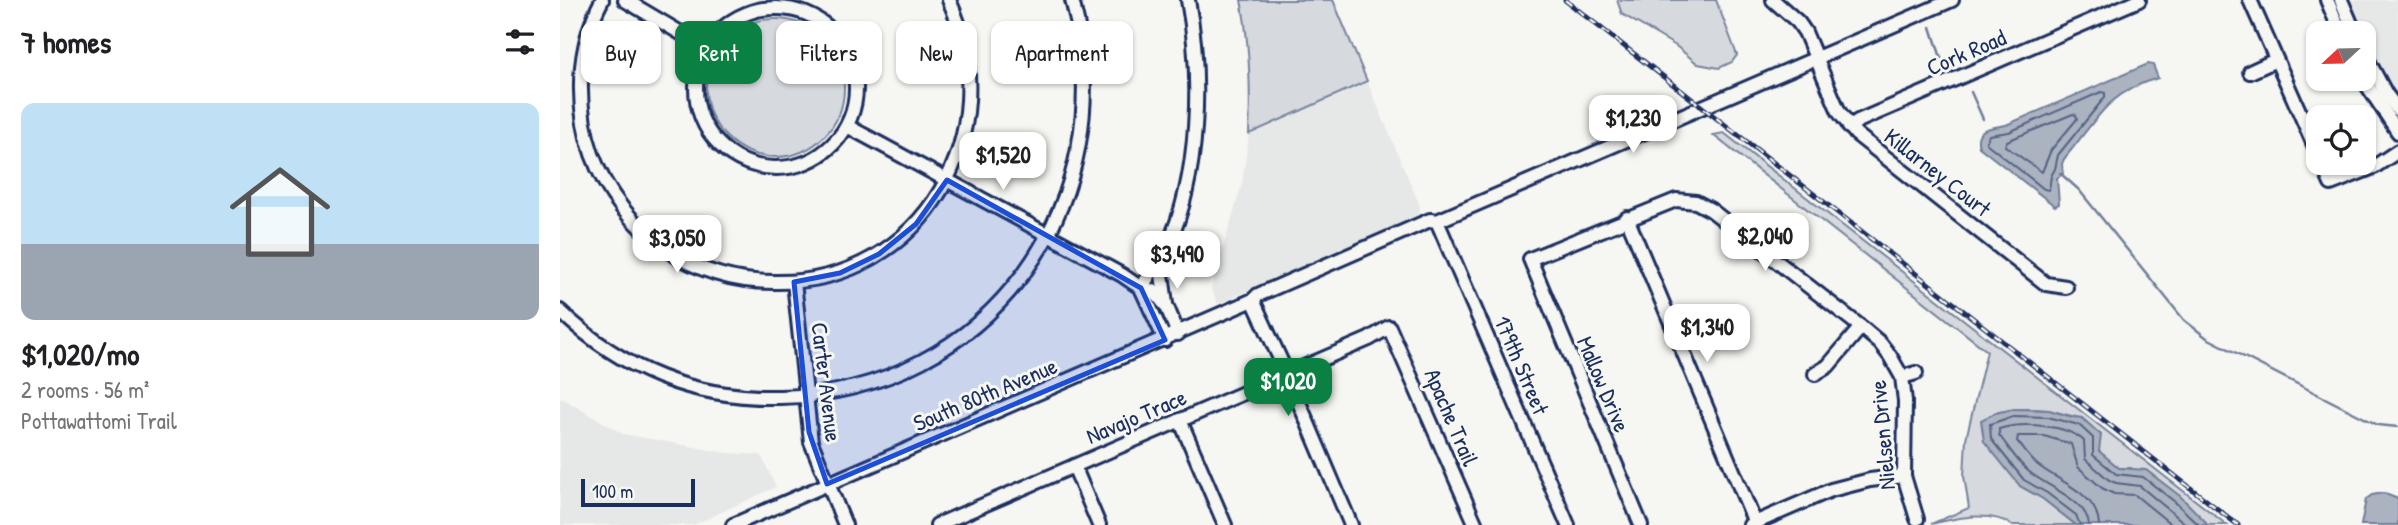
<!DOCTYPE html>
<meta charset="utf-8">
<style>
body{margin:0;font-family:"Patrick Hand",sans-serif;background:#f2f2f2;color:#202124;height:100vh;display:flex;flex-direction:column;font-size:26px;white-space:nowrap}
*{box-sizing:border-box;margin:0}
p{font-size:23px;color:#757577}
.icon{flex:none;width:38px;height:38px;fill:none;stroke:currentColor;stroke-width:2;stroke-linecap:round;stroke-linejoin:round}
.map{position:relative;flex:1;overflow:hidden}
.sheet{display:flex;flex-direction:column;background:#fff;width:560px}
.sheet>*{flex:none}
.top-card{position:absolute;left:21px;top:21px;width:665px;height:63px;display:flex;gap:14px}
.needle{width:46px;rotate:248deg}
.controls{position:absolute;left:1746px;top:21px;display:grid;gap:14px}
.controls a{display:grid;place-items:center;width:70px;height:70px;border-radius:14px;background:#fff;box-shadow:0 2px 5px #0004;font-size:35px}
.scale{position:absolute;left:21px;bottom:18px;width:114px;box-sizing:border-box;padding-left:7px;border:4px solid #1b2f5e;border-top:0;font-size:19px;line-height:24px;white-space:nowrap;color:#1b2f5e;-webkit-text-stroke:5px #f6f6f2;paint-order:stroke}
.price{position:absolute;translate:-50% -60px;padding:0 16px;border-radius:14px;background:#fff;color:#222;font-size:23px;line-height:46px;filter:drop-shadow(0 2px 4px #0008)}
.price::after{content:'';position:absolute;left:50%;top:42px;width:21px;height:16px;margin-left:-10px;background:inherit;clip-path:polygon(0 0,100% 0,50% 100%)}
.price.selected{background:#0b8043;color:#fff}
ul{padding:0;list-style:none}
li{display:grid;align-content:center;gap:14px;height:371px;padding:0 21px}
li+li{border-top:2px solid #e0e0e0}
li span{display:grid;place-items:center;height:217px;border-radius:14px;color:#555}
li>.icon{margin-inline-start:auto}
span .icon{width:126px;height:126px;fill:#fffc;stroke-width:1}
li b{font-size:30px}
h2{display:flex;justify-content:space-between;align-items:center;height:84px;padding:0 21px;font-size:30px}
.pill{padding:0 24px;border-radius:14px;background:#fff;box-shadow:0 2px 5px #0004;font-size:24px;line-height:63px}
.pill.selected{background:#0b8043;color:#fff}
main{display:flex;flex:1;min-height:0}
.map>svg:first-child{display:block}
.built{fill:#e6e7e7}
.green{fill:#d6d9dd;stroke:#78849e;stroke-width:2}
.water{fill:#abb2c0;stroke:#717e99;stroke-width:2}
.lines{fill:none;stroke-linecap:round;stroke-linejoin:round}
.shore{stroke:#556385;stroke-width:2}
.stream{stroke:#717e99;stroke-width:2.5}
.minor-casing{stroke:#1b2f5e;stroke-width:18}
.minor{stroke:#f6f6f2;stroke-width:12}
.rail-casing{stroke:#1b2f5e;stroke-width:5}
.rail{stroke:#f6f6f2;stroke-width:2.5;stroke-dasharray:8;stroke-linecap:butt}
.marked{fill:#1d4ed8;fill-opacity:0.2;stroke:#1d4ed8;stroke-width:5;stroke-linejoin:round}
.labels{text-anchor:middle;dominant-baseline:central;stroke-width:6;stroke-linejoin:round;paint-order:stroke}
.street-label{font-size:23px;fill:#1b2f5e;stroke:#f6f6f2}
</style>
<main>
<section class="sheet">
<h2>7 homes<svg class="icon" aria-label="filters" viewBox="0 0 24 24"><path d="M4 7h16M4 17h16"/><circle cx="9" cy="7" r="2"/><circle cx="15" cy="17" r="2"/></svg></h2>
<ul>
<li><span style="background:linear-gradient(#bfe0f5 65%,#9aa5b1 0)"><svg class="icon" aria-label="home" viewBox="0 0 24 24"><path d="M3 11l9-7 9 7M6 9v11h12V9"/></svg></span><div><b>$1,020/mo</b><p>2 rooms · 56 m²</p><p>Pottawattomi Trail</p></div></li>
</ul>
</section>
<div class="map">
<svg width="1838" height="525" viewBox="0 0 1838 525">
<rect width="100%" height="100%" fill="#f6f6f2"/>
<filter id="ink" filterUnits="userSpaceOnUse"><feTurbulence type="fractalNoise" baseFrequency=".0143" numOctaves="2"/><feDisplacementMap in="SourceGraphic" scale="14" xChannelSelector="R" yChannelSelector="G"/><feConvolveMatrix kernelMatrix="1 2 1 2 8 2 1 2 1" color-interpolation-filters="sRGB"/></filter>
<g filter="url(#ink)">
<g class="built">
<polygon points="1780,0 1838,0 1838,113 1804,56 1804,33 1794,33"/>
<polygon points="807,81 860,206 858,217 658,304 651,289 682,184 689,134"/>
<polygon points="0,397 63,434 167,453 201,455 216,487 133,525 0,525"/>
</g>
<g class="green">
<path d="M681 0H773L807 81 689 134C691 88 690 45 681 0Z"/>
<polygon points="1057,0 1156,0 1177,55 1172,62 1159,68 1138,64 1116,46 1062,14"/>
<circle cx="215" cy="88" r="69"/>
<path d="M1164 133 1667 525H1647L1644 520 1571 468H1559L1538 451 1522 418C1510 417 1500 412 1488 410 1470 408 1452 409 1435 413L1460 486 1483 499 1516 525H1453C1429 510 1397 518 1371 524L1409 508 1404 476 1406 439 1427 351 1153 135Z"/>
</g>
<g class="water">
<path d="M1588 64 1593 65 1598 78C1547 92 1536 121 1504 159L1502 164 1503 174 1497 178 1499 204 1495 206 1419 147C1413 127 1432 128 1446 125Z"/>
<polygon points="1454,409 1489,410 1512,417 1522,418 1541,435 1539,451 1559,468 1586,470 1620,496 1644,520 1647,525 1516,525 1483,499 1460,486 1424,441 1421,420 1435,413"/>
<polygon points="1823,493 1838,499 1838,525 1801,525 1806,499 1812,495"/>
</g>
<g class="lines">
<g class="shore">
<polygon points="1541,92 1545,93 1545,97 1498,155 1495,169 1491,176 1489,190 1484,189 1426,143 1429,135 1449,132"/>
<polygon points="1513,114 1516,115 1517,119 1491,150 1482,172 1445,146 1447,141"/>
<polyline points="1520,525 1516,515 1487,493 1464,480 1431,439 1430,424 1454,416 1488,417 1519,425 1533,438 1533,455 1556,474 1583,477 1615,502 1639,525"/>
<path d="M1529 525C1528 502 1489 487 1472 474 1459 465 1449 448 1439 435V429C1462 422 1506 424 1524 441L1525 459 1549 480 1556 483 1580 486 1627 525"/>
<path d="M1539 525C1538 494 1500 482 1479 466 1470 460 1464 449 1457 441L1458 436H1484L1511 444 1518 467 1542 488 1554 494 1575 495 1612 525"/>
</g>
<g class="stream">
<polyline points="1371,27 1383,64"/>
<polyline points="1411,92 1423,119"/>
<polyline points="1500,173 1519,190 1624,320 1647,338 1818,425 1838,427"/>
</g>
<defs>
<g id="minor">
<path d="M42 0C17 47 15 105 32 154 46 193 73 226 106 249 138 271 176 282 215 282 364 284 449 131 389 0"/>
<polyline points="65,0 146,48"/>
<polyline points="1213,0 1238,22 1245,32 1279,112 1296,134 1486,284 1506,287"/>
<polyline points="1690,0 1759,156"/>
<polyline points="1767,0 1781,33"/>
<polyline points="1781,0 1795,33"/>
<circle cx="216" cy="88" r="80"/>
<polyline points="1804,53 1826,94 1838,110"/>
<polyline points="1690,72 1716,60"/>
<polyline points="1803,79 1838,132"/>
<polyline points="287,126 562,275 581,288 594,291 607,307 618,334"/>
<polyline points="1289,127 1298,121 1579,0"/>
<polyline points="1762,163 1771,184 1814,167 1838,151"/>
<polyline points="1067,218 1195,523"/>
<polyline points="877,221 1008,525"/>
<polyline points="605,256 602,274 606,304"/>
<polyline points="234,282 251,442 285,525"/>
<path d="M581 288C589 275 600 261 607 247 640 177 642 75 628 0"/>
<polyline points="581,288 605,340"/>
<polyline points="693,300 727,374 791,525"/>
<path d="M0 311C63 371 134 399 220 397 429 393 566 200 512 0"/>
<polyline points="1255,374 1268,366 1301,327"/>
<polyline points="1342,377 1356,373"/>
<polyline points="620,420 665,525"/>
<polyline points="514,466 539,525"/>
<polyline points="173,525 693,300 698,295 870,220 877,221 1392,0"/>
<polyline points="377,525 809,339 829,327 916,525"/>
<polyline points="1081,525 970,259 1116,200 1136,202 1151,210 1301,327 1320,343 1330,356 1342,377 1345,401 1344,476 1357,519"/>
<polyline points="1190,525 1271,490 1310,480 1344,476"/>
</g>
</defs>
<use href="#minor" class="minor-casing"/>
<use href="#minor" class="minor"/>
<defs>
<polyline id="rail" points="1005,0 1678,525"/>
</defs>
<use href="#rail" class="rail-casing"/>
<use href="#rail" class="rail"/>
</g>
</g>
<path class="marked" d="M387 180 581 288 605 340 267 484 249 432 234 282 280 273 319 254 356 224Z"/>
<g class="labels">
<g class="street-label">
<text transform="translate(1406 52) rotate(-23)">Cork Road</text>
<text transform="translate(1378 172) rotate(38)">Killarney Court</text>
<text transform="translate(962 365) rotate(67)">179th Street</text>
<text transform="translate(267 382) rotate(83)">Carter Avenue</text>
<text transform="translate(1044 384) rotate(67)">Mallow Drive</text>
<text transform="translate(425 394) rotate(-23)">South 80th Avenue</text>
<text transform="translate(576 416) rotate(-23)">Navajo Trace</text>
<text transform="translate(892 417) rotate(67)">Apache Trail</text>
<text transform="translate(1322 435) rotate(-95)">Nielsen Drive</text>
</g>
</g>
</svg>
<div class="controls">
<a><svg class="needle" viewBox="-14 -14 28 28"><path d="M0-13l5 13h-10z" fill="#e53935"/><path d="M0 13l5-13h-10z" fill="#757577"/></svg></a>
<a><svg class="icon" aria-label="locate" viewBox="0 0 24 24"><circle cx="12" cy="12" r="6"/><path d="M12 2v4M12 18v4M2 12h4M18 12h4"/></svg></a>
</div>
<div class="scale">100 m</div>
<b class="price" style="left:1073px;top:155px">$1,230</b>
<b class="price" style="left:443px;top:192px">$1,520</b>
<b class="price" style="left:1205px;top:273px">$2,040</b>
<b class="price" style="left:117px;top:275px">$3,050</b>
<b class="price" style="left:617px;top:291px">$3,490</b>
<b class="price" style="left:1147px;top:364px">$1,340</b>
<b class="price selected" style="left:728px;top:418px">$1,020</b>
<div class="top-card">
<a class="pill">Buy</a>
<a class="pill selected">Rent</a>
<a class="pill">Filters</a>
<a class="pill">New</a>
<a class="pill">Apartment</a>
</div>
</div>
</main>
